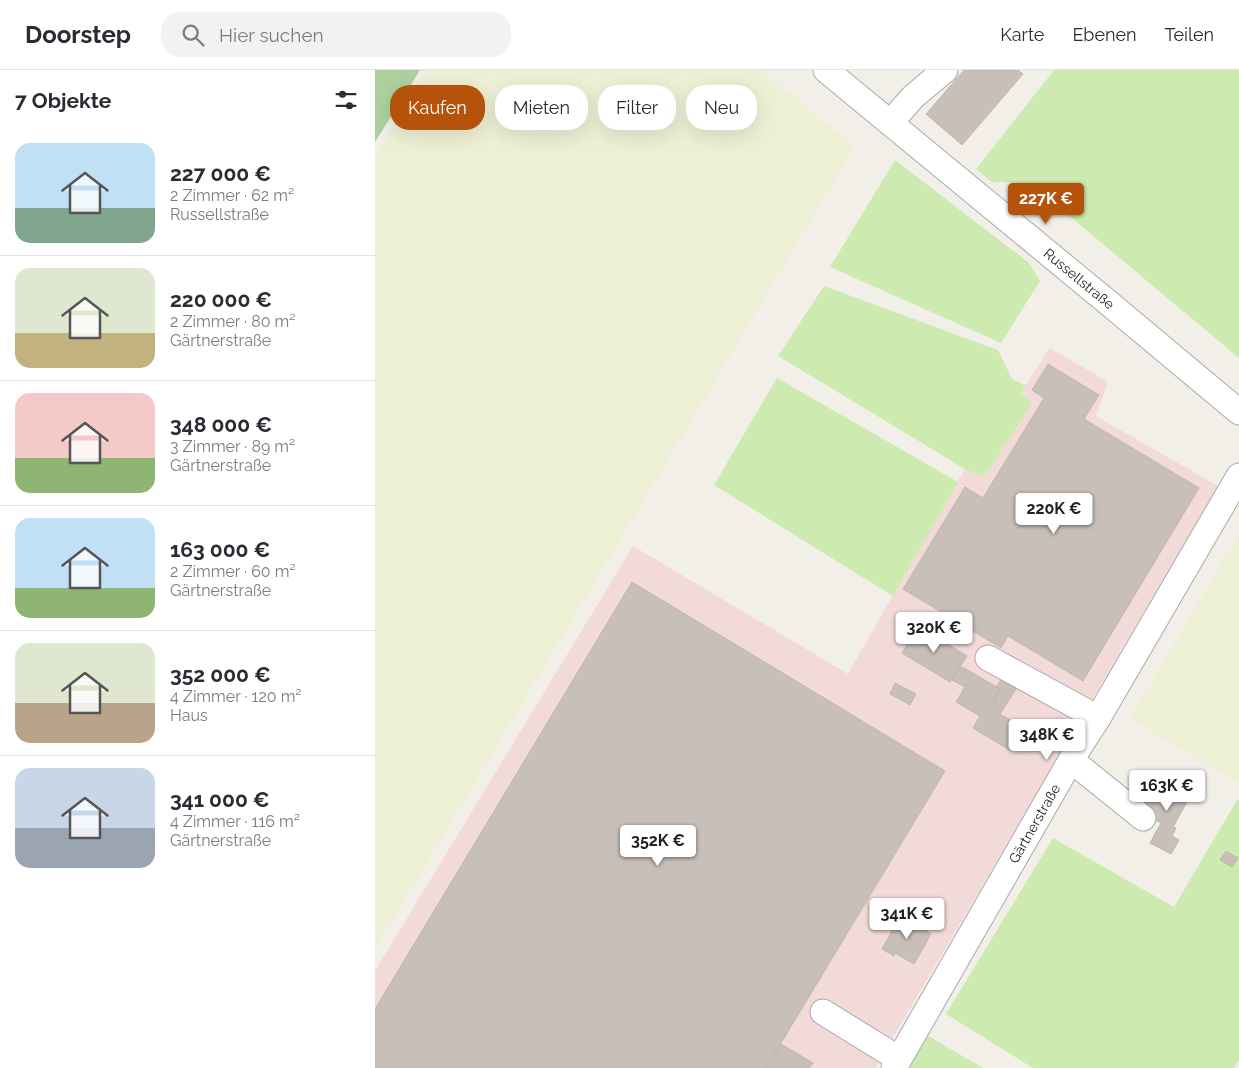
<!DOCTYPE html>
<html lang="de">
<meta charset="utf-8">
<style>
body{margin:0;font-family:Raleway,sans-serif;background:#f2f2f3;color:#2b2b33;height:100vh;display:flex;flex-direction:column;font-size:19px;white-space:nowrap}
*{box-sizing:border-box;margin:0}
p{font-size:16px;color:#7c7c81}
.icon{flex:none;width:28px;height:28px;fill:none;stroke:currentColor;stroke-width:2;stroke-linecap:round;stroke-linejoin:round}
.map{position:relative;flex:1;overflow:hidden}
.drawer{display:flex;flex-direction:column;background:#fff;width:375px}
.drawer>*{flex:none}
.hud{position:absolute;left:15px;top:15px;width:475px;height:45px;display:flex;gap:10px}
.price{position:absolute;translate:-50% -42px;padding:0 11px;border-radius:5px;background:#fff;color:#222;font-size:16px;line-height:32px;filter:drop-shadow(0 1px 2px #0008)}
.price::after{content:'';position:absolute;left:50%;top:30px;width:15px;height:11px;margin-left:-8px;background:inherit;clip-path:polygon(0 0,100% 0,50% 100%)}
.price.active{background:#b45309;color:#fff}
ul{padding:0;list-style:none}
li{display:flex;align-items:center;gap:15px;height:125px;padding:0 15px}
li+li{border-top:1px solid #e1e1e2}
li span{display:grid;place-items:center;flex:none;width:140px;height:100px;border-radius:15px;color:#555}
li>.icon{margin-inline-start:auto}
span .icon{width:60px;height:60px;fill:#fffc;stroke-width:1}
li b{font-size:21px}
h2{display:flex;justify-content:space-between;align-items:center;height:60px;padding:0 15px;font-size:21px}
.pill{padding:0 18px;border-radius:20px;background:#fff;box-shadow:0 5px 20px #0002;font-size:18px;line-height:45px}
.pill.active{background:#b45309;color:#fff}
header{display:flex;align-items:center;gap:30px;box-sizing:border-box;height:70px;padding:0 25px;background:#fff;border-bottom:1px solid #e1e1e2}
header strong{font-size:24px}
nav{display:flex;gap:28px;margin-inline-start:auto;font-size:18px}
.search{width:350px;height:45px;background:#f2f2f3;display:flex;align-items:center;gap:12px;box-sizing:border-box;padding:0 18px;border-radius:20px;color:#7c7c81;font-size:19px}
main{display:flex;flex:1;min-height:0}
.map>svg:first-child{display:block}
.commercial{fill:#f2dad9}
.farmland{fill:#eef0d5}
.grass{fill:#cdebb0}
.forest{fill:#add19e}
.building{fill:#c7bfb8;stroke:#c4b6ab}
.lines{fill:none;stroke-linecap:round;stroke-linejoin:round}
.minor-casing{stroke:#a9a9a9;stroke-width:27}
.minor{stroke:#fff;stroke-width:25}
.labels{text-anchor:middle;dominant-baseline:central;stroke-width:4.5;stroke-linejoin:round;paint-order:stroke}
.street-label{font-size:14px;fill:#222;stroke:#fff}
</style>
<header>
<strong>Doorstep</strong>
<div class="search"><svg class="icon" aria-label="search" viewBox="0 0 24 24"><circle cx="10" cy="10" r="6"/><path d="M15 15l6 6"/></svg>Hier suchen</div>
<nav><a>Karte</a><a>Ebenen</a><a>Teilen</a></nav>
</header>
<main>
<section class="drawer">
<h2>7 Objekte<svg class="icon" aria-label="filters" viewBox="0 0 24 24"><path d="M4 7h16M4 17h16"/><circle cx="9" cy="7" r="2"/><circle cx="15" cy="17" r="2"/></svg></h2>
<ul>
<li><span style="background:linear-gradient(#bfe0f5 65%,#7fa58c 0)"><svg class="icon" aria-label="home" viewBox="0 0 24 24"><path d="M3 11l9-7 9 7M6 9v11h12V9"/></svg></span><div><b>227 000 €</b><p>2 Zimmer · 62 m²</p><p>Russellstraße</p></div></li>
<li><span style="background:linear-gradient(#dfe7d0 65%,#c2b280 0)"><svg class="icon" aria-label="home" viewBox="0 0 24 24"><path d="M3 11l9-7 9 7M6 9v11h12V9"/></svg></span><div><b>220 000 €</b><p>2 Zimmer · 80 m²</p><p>Gärtnerstraße</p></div></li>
<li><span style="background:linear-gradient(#f6c9c9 65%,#8fb573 0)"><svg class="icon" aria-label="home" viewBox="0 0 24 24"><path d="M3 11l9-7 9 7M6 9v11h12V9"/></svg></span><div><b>348 000 €</b><p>3 Zimmer · 89 m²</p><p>Gärtnerstraße</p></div></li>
<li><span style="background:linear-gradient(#bfe0f5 70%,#8fb573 0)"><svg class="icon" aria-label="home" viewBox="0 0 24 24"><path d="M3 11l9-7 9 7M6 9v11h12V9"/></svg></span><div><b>163 000 €</b><p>2 Zimmer · 60 m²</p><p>Gärtnerstraße</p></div></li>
<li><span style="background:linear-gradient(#dfe7d0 60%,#b9a48a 0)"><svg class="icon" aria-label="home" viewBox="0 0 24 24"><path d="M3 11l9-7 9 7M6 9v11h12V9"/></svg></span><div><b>352 000 €</b><p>4 Zimmer · 120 m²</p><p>Haus</p></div></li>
<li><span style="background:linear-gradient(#c9d6e8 60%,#9aa5b1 0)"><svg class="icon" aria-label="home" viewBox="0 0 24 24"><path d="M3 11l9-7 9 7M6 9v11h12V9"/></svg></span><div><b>341 000 €</b><p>4 Zimmer · 116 m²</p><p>Gärtnerstraße</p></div></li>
</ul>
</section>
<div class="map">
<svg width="864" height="998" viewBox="0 0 864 998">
<rect width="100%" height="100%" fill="#f2efe9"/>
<polygon class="commercial" points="675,278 733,312 721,346 843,416 500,998 0,998 0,901 258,476 473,604 590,399 609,407 658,332 646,322"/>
<g class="farmland">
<polygon points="52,0 387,0 480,77 0,880 0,84"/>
<polygon points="864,463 864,713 755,649"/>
</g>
<g class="grass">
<polygon points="679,0 864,0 864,288 655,113 617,112 601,99"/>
<polygon points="520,90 654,193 665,211 626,273 455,197"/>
<polygon points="449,216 623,280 637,309 650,315 646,323 658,332 609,407 590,399 403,286"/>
<polygon points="402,308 583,412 518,526 339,415"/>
<polygon points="862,730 864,731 864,990 859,998 658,998 571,944 678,768 799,837"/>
<polygon points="548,963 608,998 528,998"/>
</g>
<polygon class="forest" points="0,0 45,0 0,72"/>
<g class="building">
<polygon points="589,0 643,0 648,4 587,75 551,44"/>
<polygon points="673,294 724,325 709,349 824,418 708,611 633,566 626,578 528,519 590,417 608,428 669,328 657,320"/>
<polygon points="257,512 570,701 391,998 0,998 0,939"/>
<polygon points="543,556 592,586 575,612 527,583"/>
<polygon points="585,596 598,603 590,617 577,610"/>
<polygon points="598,603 625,619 618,631 629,638 625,644 649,658 636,681 598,658 605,646 581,632"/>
<polygon points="626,610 641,619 629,638 618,631 625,619 621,617"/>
<polygon points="520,613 541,624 535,635 515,624"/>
<polygon points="797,707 819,719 798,757 801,758 797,766 804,770 796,784 775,773 786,753 764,741 775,720 787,726"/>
<polygon points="851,781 863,788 857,797 845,790"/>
<polygon points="531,845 548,855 546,858 556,864 539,894 520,883 519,886 507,879 522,852 526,854"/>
<polygon points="406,974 438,993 434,998 391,998"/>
</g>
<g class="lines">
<defs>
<g id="minor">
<path id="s1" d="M451 0 736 235 864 342"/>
<polyline points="515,53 538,27 570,0"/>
<polyline points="613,588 723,648"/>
<polyline points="696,690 768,748"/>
<polyline points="448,942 524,989"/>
<path id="s2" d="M519 998 696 690 723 648 864 406"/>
</g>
</defs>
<use href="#minor" class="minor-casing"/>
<use href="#minor" class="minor"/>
</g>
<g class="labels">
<g class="street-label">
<text stroke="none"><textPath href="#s1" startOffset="328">Russellstraße</textPath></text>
<text stroke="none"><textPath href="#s2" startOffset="282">Gärtnerstraße</textPath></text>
</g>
</g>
</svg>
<b class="price active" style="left:671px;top:155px">227K €</b>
<b class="price" style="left:679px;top:465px">220K €</b>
<b class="price" style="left:559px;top:584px">320K €</b>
<b class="price" style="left:672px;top:691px">348K €</b>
<b class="price" style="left:792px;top:742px">163K €</b>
<b class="price" style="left:283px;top:797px">352K €</b>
<b class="price" style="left:532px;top:870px">341K €</b>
<div class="hud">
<a class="pill active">Kaufen</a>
<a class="pill">Mieten</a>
<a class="pill">Filter</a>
<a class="pill">Neu</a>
</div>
</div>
</main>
